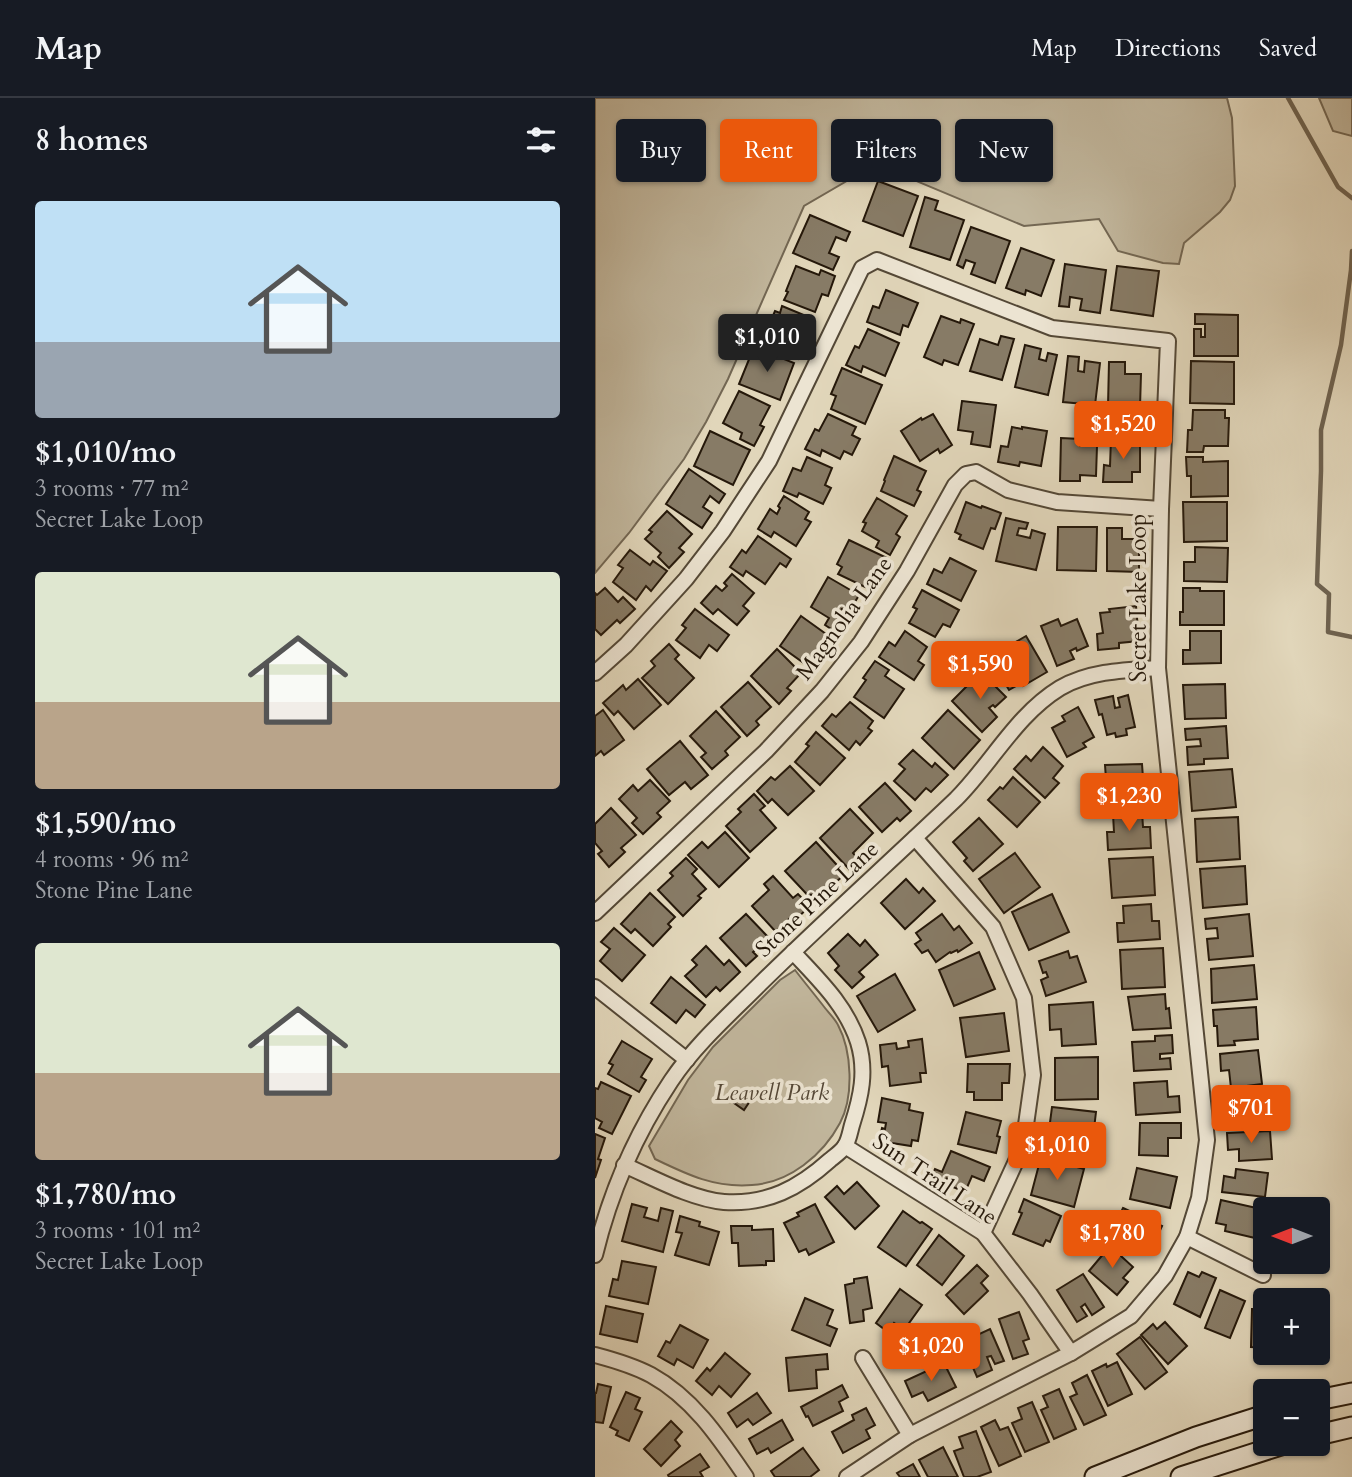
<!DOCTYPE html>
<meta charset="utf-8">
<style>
body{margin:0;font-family:Cardo,serif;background:#242831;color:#f1f3f6;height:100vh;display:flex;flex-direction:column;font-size:26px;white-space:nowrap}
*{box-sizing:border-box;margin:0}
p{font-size:23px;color:#9ea1a6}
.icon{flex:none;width:38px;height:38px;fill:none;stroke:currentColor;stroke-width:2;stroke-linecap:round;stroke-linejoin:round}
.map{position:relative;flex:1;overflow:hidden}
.side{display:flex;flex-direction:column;background:#171b24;width:595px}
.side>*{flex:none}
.guide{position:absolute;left:21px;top:21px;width:630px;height:63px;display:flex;gap:14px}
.needle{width:46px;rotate:270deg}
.fabs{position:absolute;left:658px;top:1099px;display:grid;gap:14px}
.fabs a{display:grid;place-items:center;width:77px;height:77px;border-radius:7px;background:#171b24;box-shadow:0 2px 5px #0004;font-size:35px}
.price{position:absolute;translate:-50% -60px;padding:0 16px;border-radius:7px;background:#ea580c;color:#fff;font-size:23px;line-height:46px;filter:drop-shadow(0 2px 4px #0008)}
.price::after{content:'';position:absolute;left:50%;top:42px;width:21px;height:16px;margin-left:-10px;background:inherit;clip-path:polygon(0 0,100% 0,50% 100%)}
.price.active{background:#222;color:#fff}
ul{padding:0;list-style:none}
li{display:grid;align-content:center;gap:14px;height:371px;padding:0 35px}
li span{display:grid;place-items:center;height:217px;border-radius:7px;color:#555}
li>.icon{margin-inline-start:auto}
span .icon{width:126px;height:126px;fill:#fffc;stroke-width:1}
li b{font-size:30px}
h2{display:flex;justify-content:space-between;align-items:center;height:84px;padding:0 35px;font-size:30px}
.chip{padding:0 24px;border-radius:7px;background:#171b24;box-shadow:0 2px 5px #0004;font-size:24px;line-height:63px}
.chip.active{background:#ea580c;color:#fff}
header{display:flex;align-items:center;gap:42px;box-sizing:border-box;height:98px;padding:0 35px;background:#171b24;border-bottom:2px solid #363941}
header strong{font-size:33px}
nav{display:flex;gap:38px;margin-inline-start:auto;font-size:24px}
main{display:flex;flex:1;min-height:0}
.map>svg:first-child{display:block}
.green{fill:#c1b69c;stroke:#736753;stroke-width:2}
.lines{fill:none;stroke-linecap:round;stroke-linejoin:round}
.stream{stroke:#6f6350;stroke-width:4.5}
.building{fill:#877b66;stroke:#25180a;stroke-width:2}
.street-casing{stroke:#544836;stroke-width:18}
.secondary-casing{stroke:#25180a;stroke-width:23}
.street{stroke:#ece4d2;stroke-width:14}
.secondary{stroke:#ece4d2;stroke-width:19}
.labels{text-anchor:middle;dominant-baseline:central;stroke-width:7;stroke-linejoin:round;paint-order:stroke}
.street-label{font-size:23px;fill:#25180a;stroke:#ece4d2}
.park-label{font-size:23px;font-style:italic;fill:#544736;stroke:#ece4d2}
</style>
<header>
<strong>Map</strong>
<nav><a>Map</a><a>Directions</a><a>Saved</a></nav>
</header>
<main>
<section class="side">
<h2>8 homes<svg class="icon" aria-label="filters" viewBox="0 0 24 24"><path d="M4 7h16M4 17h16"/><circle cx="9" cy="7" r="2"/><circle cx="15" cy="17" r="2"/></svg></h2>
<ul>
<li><span style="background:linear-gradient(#bfe0f5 65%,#9aa5b1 0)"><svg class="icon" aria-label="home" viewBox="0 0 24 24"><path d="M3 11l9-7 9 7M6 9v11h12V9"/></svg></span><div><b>$1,010/mo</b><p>3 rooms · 77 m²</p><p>Secret Lake Loop</p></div></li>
<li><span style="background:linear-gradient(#dfe7d0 60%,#b9a48a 0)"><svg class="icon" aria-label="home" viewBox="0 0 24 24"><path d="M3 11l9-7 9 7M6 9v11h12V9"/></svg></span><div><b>$1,590/mo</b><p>4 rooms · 96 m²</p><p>Stone Pine Lane</p></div></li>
<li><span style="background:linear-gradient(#dfe7d0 60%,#b9a48a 0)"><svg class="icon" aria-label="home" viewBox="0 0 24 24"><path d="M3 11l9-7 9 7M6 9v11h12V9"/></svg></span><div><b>$1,780/mo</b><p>3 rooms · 101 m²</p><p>Secret Lake Loop</p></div></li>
</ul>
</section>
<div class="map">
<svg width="757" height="1379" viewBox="0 0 757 1379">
<rect width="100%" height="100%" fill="#e1d6ba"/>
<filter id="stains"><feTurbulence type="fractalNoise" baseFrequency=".00286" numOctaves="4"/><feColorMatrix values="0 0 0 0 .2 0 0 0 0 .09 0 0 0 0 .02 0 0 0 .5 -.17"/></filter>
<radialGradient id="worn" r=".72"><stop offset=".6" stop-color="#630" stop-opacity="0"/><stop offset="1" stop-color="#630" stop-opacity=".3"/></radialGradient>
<g class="green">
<polygon points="0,0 632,0 637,20 640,88 635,102 625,114 589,145 584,166 568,165 523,153 504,121 429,128 281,66 209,108 133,281 111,324 89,361 34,435 0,475"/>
<polygon points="724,0 757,0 757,38 738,33"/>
<path d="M200 872C210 885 220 897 230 910 234 915 240 921 243 927 257 953 259 999 245 1025 228 1057 194 1085 157 1087 120 1090 93 1077 60 1061L54 1048 93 982 118 949 185 882Z"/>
</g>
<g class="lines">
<g class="stream">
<polyline points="693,0 743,89 757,100"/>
<polyline points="757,153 756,172 746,247 726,332 726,373 722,486 734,496 733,534 757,539"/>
</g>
</g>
<g class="building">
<polygon points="283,83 323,98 308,138 268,123"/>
<polygon points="330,99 343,103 340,112 369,122 355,162 315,149"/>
<polygon points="215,117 255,134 251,143 241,139 234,155 244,159 238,172 198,155"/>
<polygon points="376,129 415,143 400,185 376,176 380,165 371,162 368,170 362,167"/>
<polygon points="426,150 459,162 446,198 431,192 430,197 411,190"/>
<polygon points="470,166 511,172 505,215 485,212 487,201 475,199 474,209 464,208"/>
<polygon points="201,168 224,177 226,172 240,178 233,198 227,196 220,214 189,202 193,194 191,193"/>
<polygon points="522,168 564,173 558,218 516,212"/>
<polygon points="291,192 323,205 313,229 308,227 305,237 272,224 278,208 284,210"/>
<polygon points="187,208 216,220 208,240 211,241 203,261 188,254 190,247 169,238 180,213 185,215"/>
<polygon points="600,216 643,217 643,258 599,258 599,231 606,231 606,239 610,239 610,226 600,226"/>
<polygon points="346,218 365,225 366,221 379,226 363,267 349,262 347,267 329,259"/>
<polygon points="273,231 304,245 290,278 268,268 266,274 251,267 260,248 264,250"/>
<polygon points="406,238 419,241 407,282 375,273 385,241 403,247"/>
<polygon points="430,247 446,251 444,261 451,263 453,255 462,257 453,297 420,289"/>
<polygon points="159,249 199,265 185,302 144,286"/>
<polygon points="473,258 484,259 483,273 489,274 490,263 505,265 500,307 468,304"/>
<polygon points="596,263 639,264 639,306 595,305"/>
<polygon points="514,264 530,264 530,276 546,276 545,309 513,308"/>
<polygon points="247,270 287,287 270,326 236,311 241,298 236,296"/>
<polygon points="144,293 175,308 165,327 169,329 159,348 145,341 147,335 128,325"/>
<polygon points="367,303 401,307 395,349 376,346 378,334 363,332"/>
<polygon points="598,312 630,312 630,320 634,320 633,348 609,348 608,354 592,354 593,332 597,332"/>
<polygon points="233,316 261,329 257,337 265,341 257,357 249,353 245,361 227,352 225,358 210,351 220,331 224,333"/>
<polygon points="338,316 357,347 345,355 343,351 325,363 306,333 326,320 327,322"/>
<polygon points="417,329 427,331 427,329 452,333 446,368 425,364 424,368 403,364 406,348 413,349"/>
<polygon points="115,333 155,352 138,387 99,368"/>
<polygon points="466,340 485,341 485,348 502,348 501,378 485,377 485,383 465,383"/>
<polygon points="516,341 545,341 545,374 537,374 537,384 508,384 509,367 515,368"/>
<polygon points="299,358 331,373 322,392 326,394 319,408 286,393 290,383 289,382"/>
<polygon points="212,359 237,370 230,387 236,390 228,406 204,395 202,399 188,393 198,370 206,373"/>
<polygon points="591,359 608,359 608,364 633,363 633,398 596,399 596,378 592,378"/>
<polygon points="94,371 130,396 124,405 115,398 108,409 117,415 107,430 71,406"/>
<polygon points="189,398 214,414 210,421 216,424 201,448 179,434 176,439 163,431 175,411 182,416 185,410 183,408"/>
<polygon points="282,400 312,418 301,436 305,439 295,457 281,449 284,443 267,433 271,425 268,424"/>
<polygon points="371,404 386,410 387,408 406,415 400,431 396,430 388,451 364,441 366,437 360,434"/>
<polygon points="588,404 632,404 632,443 589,444"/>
<polygon points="72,413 97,436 84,450 89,454 74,470 63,459 66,455 50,441 57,434 54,432"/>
<polygon points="411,420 433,425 431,431 424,430 422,437 435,440 437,432 450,436 441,472 401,463"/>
<polygon points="463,429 502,429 501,473 462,472"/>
<polygon points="512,430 527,430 527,441 544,441 544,474 512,473"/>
<polygon points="163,438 196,461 191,469 185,465 170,486 151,473 148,478 135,469 147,452 151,455"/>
<polygon points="254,442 292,460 284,478 277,475 270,489 243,476 247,469 242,466"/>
<polygon points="600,449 633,450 632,484 589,483 589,464 600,464"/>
<polygon points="35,452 55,467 58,463 72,473 56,493 51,488 41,502 18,484 28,470 23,467"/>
<polygon points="355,460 381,473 366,503 332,486 339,471 347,475"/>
<polygon points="137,476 159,495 148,508 154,513 142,527 123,511 118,516 106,505 121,488 127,493 132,488 129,485"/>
<polygon points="233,479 264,497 253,516 255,518 244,536 230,527 234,520 216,509"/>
<polygon points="10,490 23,504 28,499 40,511 25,525 22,522 6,537 0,531 0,495 2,497"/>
<polygon points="588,490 605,490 605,493 629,493 629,527 585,527 585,514 588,514"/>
<polygon points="327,492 364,512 355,529 348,526 340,539 314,525 322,511 318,509"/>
<polygon points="541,508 544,543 524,545 524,550 503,552 502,536 508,535 505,515 515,514 514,511"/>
<polygon points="100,511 134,537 122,553 114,547 105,560 81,542 91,530 87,527"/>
<polygon points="206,518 238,541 229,555 225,552 213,568 185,548"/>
<polygon points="463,521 466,528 482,521 493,548 482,553 481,550 475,553 479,561 462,568 446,528"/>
<polygon points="310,533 332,549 323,563 329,567 319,582 284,559 294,544 300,548"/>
<polygon points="595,533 626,533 626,565 588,566 588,552 595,552"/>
<polygon points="431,538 452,574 428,588 426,585 414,592 395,559"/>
<polygon points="74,546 84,557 80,561 99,580 73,606 47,580 60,568 56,563"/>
<polygon points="182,551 206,575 192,590 196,593 184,606 156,578"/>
<polygon points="280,563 294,572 290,578 309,591 289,620 259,599 271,582 268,580"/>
<polygon points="386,574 411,599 400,609 398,607 394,610 402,619 387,634 357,603"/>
<polygon points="43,581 66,607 39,631 23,613 19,617 8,605 28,587 31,592"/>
<polygon points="153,584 176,609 161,623 164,627 152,638 126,609"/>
<polygon points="630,586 631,620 590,621 588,587"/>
<polygon points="533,597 540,629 531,631 532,637 521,639 520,635 512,637 507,616 504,617 500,602 518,598 520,610 525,609 523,600"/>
<polygon points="255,604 278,623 273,630 277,633 265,647 261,643 254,652 227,628 237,616 241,619"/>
<polygon points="483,609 499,639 488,645 491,649 472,659 457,630 470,623 467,618"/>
<polygon points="8,612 29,642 9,657 6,653 0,658 0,618"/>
<polygon points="353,612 385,642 359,671 327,640"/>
<polygon points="121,613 145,639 130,653 133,657 117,671 106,659 111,655 95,638"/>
<polygon points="631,628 633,660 609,661 609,666 593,667 592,649 606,648 605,641 591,642 590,631"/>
<polygon points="221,634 250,660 225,687 200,664 214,648 211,646"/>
<polygon points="85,643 113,677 96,691 90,684 74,697 52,671"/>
<polygon points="448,649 468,668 458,680 464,685 450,700 419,671 431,658 436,663"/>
<polygon points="318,652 337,669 340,665 353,677 336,694 331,690 320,702 299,683 310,671 304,666"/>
<polygon points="547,666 548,680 544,680 545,703 505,704 504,681 511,681 510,667"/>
<polygon points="195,668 219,693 193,717 177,701 173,705 162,693 176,679 180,682"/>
<polygon points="637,671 641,709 597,713 594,674"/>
<polygon points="418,679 445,704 422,729 393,702 405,689 408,691"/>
<polygon points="55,682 75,703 62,715 66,719 48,736 37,725 42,720 24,701 38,687 43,693"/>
<polygon points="290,685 316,713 305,723 302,720 287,734 264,709"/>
<polygon points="159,696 170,708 165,712 181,730 155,754 131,728 146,714 143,711"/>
<polygon points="16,710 41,737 26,750 30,754 14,769 3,756 7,753 0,745 0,726"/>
<polygon points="255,711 278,735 258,755 264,762 254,771 225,740"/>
<polygon points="547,714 548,729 555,729 556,750 513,752 512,734 519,734 518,716"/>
<polygon points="643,719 645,761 602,764 600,721"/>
<polygon points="384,720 408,746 378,773 369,763 372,760 358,744"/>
<polygon points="130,734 154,760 124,789 93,757 107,744 113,750"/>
<polygon points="221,744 250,776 229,795 231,796 221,806 190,773"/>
<polygon points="420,755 445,789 409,815 384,781"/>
<polygon points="558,759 560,797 517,800 514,761"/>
<polygon points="91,760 102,771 97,776 111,791 103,798 106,800 88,818 63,792 78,778 75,775"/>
<polygon points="650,768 652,806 608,810 605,771"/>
<polygon points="178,778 198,800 203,796 215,808 199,823 196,819 181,834 157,808 174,792 169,786"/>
<polygon points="311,781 324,795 328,790 340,803 310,831 286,805"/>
<polygon points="55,795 80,819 73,826 76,829 58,848 40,831 36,835 26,826"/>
<polygon points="457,796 474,834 434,852 417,814"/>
<polygon points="556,806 557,823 564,823 565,841 523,844 522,825 529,825 528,808"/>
<polygon points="151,816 174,840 158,854 162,858 151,868 125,840"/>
<polygon points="347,816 359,832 364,828 377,845 363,854 362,852 356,855 355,854 341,864 333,852 327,855 320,846 326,842 321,835"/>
<polygon points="654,816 658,858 614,862 612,841 623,840 622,830 611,831 610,821"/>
<polygon points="19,830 50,857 27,883 5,863 15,851 6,844"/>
<polygon points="253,836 265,848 270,842 283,857 264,874 269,879 257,890 240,872 244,868 233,855"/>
<polygon points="111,848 129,867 134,862 145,874 125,893 121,889 111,899 90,878 102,867 97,862"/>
<polygon points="568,850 570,889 527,891 525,852"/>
<polygon points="473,853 475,860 482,858 491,884 451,898 446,882 453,879 451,874 448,875 444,863"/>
<polygon points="384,854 400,891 359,908 344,872"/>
<polygon points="659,867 662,901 617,905 616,871"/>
<polygon points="300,876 320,912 283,934 262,898"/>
<polygon points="76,879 110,907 100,919 91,912 81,925 56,905"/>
<polygon points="570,896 571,911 574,910 576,930 538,932 533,899"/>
<polygon points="498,904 501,946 467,948 466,931 455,932 454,907"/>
<polygon points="661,909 663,941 639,943 640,947 623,948 622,928 619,928 618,912"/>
<polygon points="409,915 414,953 371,959 365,920"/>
<polygon points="577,937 578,955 565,956 565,961 575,960 576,971 539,973 537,944 560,943 560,938"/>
<polygon points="327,941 331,975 325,975 326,984 295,988 293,968 287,969 285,947 301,945 302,951 314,949 313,943"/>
<polygon points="27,943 57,961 46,979 51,982 44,994 13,976 18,967 14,965"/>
<polygon points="663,952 667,986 636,990 634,972 626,973 625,956"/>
<polygon points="503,959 503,1001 460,1002 460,960"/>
<polygon points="373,966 415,966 414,985 407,985 407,1002 379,1002 379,994 372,994"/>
<polygon points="572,983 573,999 584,998 585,1014 541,1017 539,985"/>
<polygon points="6,984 36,998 17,1036 4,1030 7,1024 0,1020 0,990 3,991"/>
<polygon points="670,994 672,1023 632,1026 631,1010 634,1010 633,997"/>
<polygon points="146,996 155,1003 149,1012 139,1005"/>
<polygon points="287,1000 315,1006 314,1012 328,1015 323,1043 317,1042 316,1048 284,1043 287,1030 290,1031 291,1025 283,1024"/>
<polygon points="457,1009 501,1014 496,1056 461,1052 463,1033 454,1032"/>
<polygon points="371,1014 406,1023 402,1038 405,1039 401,1055 363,1046"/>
<polygon points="545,1025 586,1025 586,1040 573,1040 573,1058 544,1057"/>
<polygon points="675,1033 677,1061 644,1063 644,1051 633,1052 632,1035"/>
<polygon points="0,1036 10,1040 3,1061 6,1062 0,1080"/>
<polygon points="356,1053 395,1069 389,1083 377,1078 370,1094 336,1080 340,1071 347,1074"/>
<polygon points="446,1059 489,1071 479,1109 436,1097"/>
<polygon points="542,1070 582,1079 575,1110 535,1101"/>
<polygon points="641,1071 673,1075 670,1099 627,1094 629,1078 640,1080"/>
<polygon points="262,1084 284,1108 260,1131 230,1099 242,1088 249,1096"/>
<polygon points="429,1101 466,1118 455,1144 451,1142 448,1148 418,1136 427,1115 424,1114"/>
<polygon points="626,1102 666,1111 660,1140 630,1133 631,1127 621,1125"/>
<polygon points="37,1106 52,1110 49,1119 63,1123 66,1110 78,1113 68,1154 27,1143"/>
<polygon points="220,1106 239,1144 214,1157 211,1151 204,1154 189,1125 204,1118 202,1115"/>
<polygon points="528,1110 567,1128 557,1150 547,1145 544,1150 515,1137"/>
<polygon points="308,1113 325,1125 327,1124 337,1131 311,1168 283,1149"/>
<polygon points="85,1118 105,1124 104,1128 124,1134 114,1167 80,1157 87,1135 81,1134"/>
<polygon points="136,1128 157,1128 157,1132 178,1131 179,1163 171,1163 171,1167 144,1168 143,1145 137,1145"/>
<polygon points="344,1137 369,1158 347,1187 322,1167"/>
<polygon points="515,1148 538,1169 528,1180 533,1184 522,1197 494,1173"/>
<polygon points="27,1163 61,1169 53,1206 14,1198 18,1181 23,1182"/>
<polygon points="382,1167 393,1178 386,1185 393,1193 369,1216 351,1197"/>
<polygon points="593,1174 604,1179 607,1174 621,1180 605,1219 579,1206"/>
<polygon points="488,1176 509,1209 497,1217 490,1206 486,1209 492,1218 482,1224 462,1192"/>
<polygon points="272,1179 277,1210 268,1212 269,1223 255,1225 250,1187 259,1185 259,1181"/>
<polygon points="305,1191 327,1207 309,1232 299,1225 293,1234 281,1225"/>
<polygon points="625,1192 650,1203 635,1240 610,1230"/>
<polygon points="210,1200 238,1212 232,1227 242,1231 235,1248 197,1232"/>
<polygon points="11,1208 48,1216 42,1244 5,1236"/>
<polygon points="657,1211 670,1211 670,1250 656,1249"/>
<polygon points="424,1214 434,1241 428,1243 433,1256 418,1261 404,1221"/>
<polygon points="570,1224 592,1248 573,1266 546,1237 558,1226 562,1231"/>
<polygon points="85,1227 113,1242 98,1270 82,1261 79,1267 63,1258 71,1243 75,1245"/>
<polygon points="343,1227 352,1251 322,1263 319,1256 307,1261 300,1245"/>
<polygon points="395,1231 409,1263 400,1266 396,1258 392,1259 397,1272 382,1279 367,1244"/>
<polygon points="545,1239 572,1274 550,1291 522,1256"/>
<polygon points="130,1255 155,1276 136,1299 124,1288 117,1297 101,1283 112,1270 115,1273"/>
<polygon points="232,1256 233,1271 221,1272 222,1290 194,1293 191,1260"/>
<polygon points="522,1264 537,1296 513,1308 497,1273 511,1266 512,1269"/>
<polygon points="349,1265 361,1289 333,1303 328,1294 317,1299 310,1283"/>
<polygon points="492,1277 511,1317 489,1327 475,1299 482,1296 477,1285"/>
<polygon points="3,1286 16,1289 8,1325 0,1324 0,1295 1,1295"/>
<polygon points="247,1287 253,1299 244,1304 248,1313 218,1328 213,1318 211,1319 206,1309"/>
<polygon points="464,1291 481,1331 459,1341 446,1312 453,1309 448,1298"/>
<polygon points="31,1294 45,1300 40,1311 47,1314 34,1343 21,1337 23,1333 15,1329"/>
<polygon points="162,1295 176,1315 158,1327 153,1321 142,1329 133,1315"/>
<polygon points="437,1304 454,1344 430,1354 417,1325 427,1321 423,1310"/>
<polygon points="271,1310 280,1327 271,1332 275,1340 248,1355 237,1334 259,1322 257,1317"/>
<polygon points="187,1322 198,1342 176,1355 173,1350 162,1356 154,1341"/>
<polygon points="400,1322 405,1332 413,1329 426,1358 404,1368 386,1329"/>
<polygon points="76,1323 87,1334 80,1342 85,1348 66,1368 49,1351"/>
<polygon points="381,1333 396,1374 382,1379 369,1379 359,1353 368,1350 364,1339"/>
<polygon points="348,1349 363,1379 333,1379 324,1362"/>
<polygon points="208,1350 224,1372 215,1379 180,1379 176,1373"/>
<polygon points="105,1356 114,1369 105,1374 108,1379 74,1379 73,1377"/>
<polygon points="318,1366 325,1379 305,1379 302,1375"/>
</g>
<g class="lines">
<defs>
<g id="street">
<polyline points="0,575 31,547 91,481 128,433 174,363 267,170 282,162 457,230 573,243 566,411 563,570 612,1042 604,1100 592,1139 570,1178 536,1218 476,1255 315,1337 252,1379"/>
<polyline points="320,740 398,829 429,900 438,977 428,1048 388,1135"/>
<polyline points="0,815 171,653 227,593 266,544 312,473 360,387 371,376 381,374 413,392 462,404 566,411"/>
<polyline points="0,889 92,962"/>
<polyline points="250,1048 388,1135 435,1196 476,1255"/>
<path d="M29 1067C59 1080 96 1101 129 1104 172 1107 204 1090 235 1062 240 1058 247 1053 250 1048 254 1042 255 1034 257 1027 266 999 272 973 263 944 251 907 223 881 198 854"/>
<polyline points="592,1139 668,1177"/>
<path d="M0 1157C15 1095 40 1037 76 983 100 947 134 917 165 886 229 823 296 763 361 701 397 665 421 617 465 590 494 573 530 572 563 570"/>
<path d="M0 1257C19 1262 39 1268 56 1277 98 1300 125 1341 151 1379"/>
<polyline points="268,1260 315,1337"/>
</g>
<g id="secondary">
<polyline points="723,1302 757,1295"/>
<polyline points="723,1337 757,1329"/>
<polyline points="500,1379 601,1339 670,1317"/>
<polyline points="586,1379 689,1346"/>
</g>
</defs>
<use href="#street" class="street-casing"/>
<use href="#secondary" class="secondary-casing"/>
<use href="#street" class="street"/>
<use href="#secondary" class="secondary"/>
</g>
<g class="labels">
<g class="street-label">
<text transform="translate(543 500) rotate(-90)">Secret Lake Loop</text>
<text transform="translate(249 520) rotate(-54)">Magnolia Lane</text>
<text transform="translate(222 801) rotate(-43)">Stone Pine Lane</text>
<text transform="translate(340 1081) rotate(34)">Sun Trail Lane</text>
</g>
<g class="park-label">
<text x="177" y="994">Leavell Park</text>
</g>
</g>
<rect width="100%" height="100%" filter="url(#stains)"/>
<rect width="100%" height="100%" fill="url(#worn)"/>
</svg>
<div class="fabs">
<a><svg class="needle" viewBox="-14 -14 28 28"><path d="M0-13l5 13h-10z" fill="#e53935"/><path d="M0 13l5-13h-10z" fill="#9ea1a6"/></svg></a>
<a>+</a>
<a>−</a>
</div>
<b class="price active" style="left:172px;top:276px">$1,010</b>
<b class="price" style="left:528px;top:363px">$1,520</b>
<b class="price" style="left:385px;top:603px">$1,590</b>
<b class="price" style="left:534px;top:735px">$1,230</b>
<b class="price" style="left:656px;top:1047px">$701</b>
<b class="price" style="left:462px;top:1084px">$1,010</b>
<b class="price" style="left:517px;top:1172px">$1,780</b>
<b class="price" style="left:336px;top:1285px">$1,020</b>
<div class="guide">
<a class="chip">Buy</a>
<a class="chip active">Rent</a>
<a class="chip">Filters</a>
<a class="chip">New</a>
</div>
</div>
</main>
